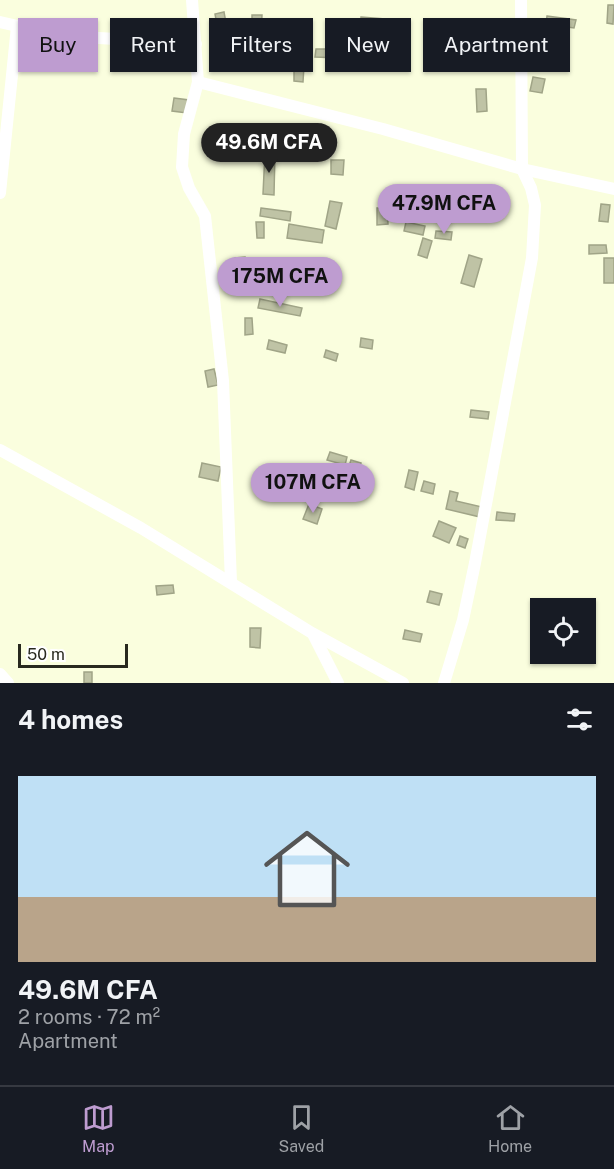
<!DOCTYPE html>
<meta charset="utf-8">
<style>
body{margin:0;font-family:"Public Sans",sans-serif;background:#20242c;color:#f1f3f6;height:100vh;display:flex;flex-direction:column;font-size:22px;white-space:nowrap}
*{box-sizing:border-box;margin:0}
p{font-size:20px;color:#9ea1a6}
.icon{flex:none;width:33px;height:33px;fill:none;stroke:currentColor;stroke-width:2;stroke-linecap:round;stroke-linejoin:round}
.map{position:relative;height:683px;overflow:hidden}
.drawer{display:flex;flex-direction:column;background:#171b24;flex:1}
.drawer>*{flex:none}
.guide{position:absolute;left:18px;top:18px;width:579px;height:54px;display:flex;gap:12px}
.fabs{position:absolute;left:530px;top:598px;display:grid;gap:12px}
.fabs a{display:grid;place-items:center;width:66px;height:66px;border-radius:0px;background:#171b24;box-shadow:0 2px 4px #0004;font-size:30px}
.scale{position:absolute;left:18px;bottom:15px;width:110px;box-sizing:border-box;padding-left:6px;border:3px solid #28291e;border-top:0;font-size:16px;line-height:21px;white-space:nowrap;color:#28291e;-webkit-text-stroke:4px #fff;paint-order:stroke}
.price{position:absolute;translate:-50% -51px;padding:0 14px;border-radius:21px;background:#be9cd0;color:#111;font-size:20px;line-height:39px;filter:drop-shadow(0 2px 3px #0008)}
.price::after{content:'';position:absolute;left:50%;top:36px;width:18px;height:14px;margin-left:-9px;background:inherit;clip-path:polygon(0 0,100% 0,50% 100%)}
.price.current{background:#222;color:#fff}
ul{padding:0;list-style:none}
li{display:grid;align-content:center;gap:12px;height:318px;padding:0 18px}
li+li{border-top:2px solid #363941}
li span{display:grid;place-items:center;height:186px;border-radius:0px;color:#555}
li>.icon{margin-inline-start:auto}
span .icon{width:108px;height:108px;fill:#fffc;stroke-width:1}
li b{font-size:26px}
h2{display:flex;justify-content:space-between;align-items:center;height:72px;padding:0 18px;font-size:26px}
.tag{padding:0 21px;border-radius:0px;background:#171b24;box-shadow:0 2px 4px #0004;font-size:21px;line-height:54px}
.tag.current{background:#be9cd0;color:#111}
.tab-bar{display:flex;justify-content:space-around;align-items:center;height:84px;border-top:2px solid #363941;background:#171b24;font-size:16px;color:#9ea1a6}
.tab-bar a{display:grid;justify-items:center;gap:3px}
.tab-bar .current{color:#be9cd0}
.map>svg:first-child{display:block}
.building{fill:#bfc3a5;stroke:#a0a487;stroke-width:1.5}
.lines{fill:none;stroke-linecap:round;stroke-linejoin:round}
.street{stroke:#fff;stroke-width:12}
</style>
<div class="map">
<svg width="614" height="683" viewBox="0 0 614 683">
<rect width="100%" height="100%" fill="#fafede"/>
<g class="building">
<polygon points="608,5 614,5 613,24 607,23"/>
<polygon points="224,12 226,23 217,25 215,14"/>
<polygon points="252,15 262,15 261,33 252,33"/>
<polygon points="547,16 576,20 574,28 546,24"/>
<polygon points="361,17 397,20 396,35 360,32"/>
<polygon points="316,49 340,49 339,58 315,57"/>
<polygon points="294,66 304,66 303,82 294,81"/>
<polygon points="533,77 545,79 542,93 530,91"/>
<polygon points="476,89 486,89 487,111 477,112"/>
<polygon points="174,98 189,100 187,113 172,111"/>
<polygon points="265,152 275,152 274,195 263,194"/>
<polygon points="331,160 344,160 343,175 331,174"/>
<polygon points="491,193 506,199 500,214 485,208"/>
<polygon points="330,201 342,203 336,229 325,226"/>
<polygon points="601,204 610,205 608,222 599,221"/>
<polygon points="261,208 291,212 290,221 260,216"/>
<polygon points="377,208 387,208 388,224 377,225"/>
<polygon points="256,222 264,222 264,238 257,238"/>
<polygon points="406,222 425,226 423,235 404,231"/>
<polygon points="289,224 324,230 322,243 287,238"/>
<polygon points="436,231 452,232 451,240 435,238"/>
<polygon points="423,238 432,241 427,258 418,255"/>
<polygon points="589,245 606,245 607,253 589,254"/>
<polygon points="469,255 482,259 474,287 461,283"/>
<polygon points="245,257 245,270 236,271 235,258"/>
<rect x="604" y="258" width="10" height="25"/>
<polygon points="260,299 302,308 300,316 258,308"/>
<polygon points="245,318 252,318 253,334 245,335"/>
<polygon points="361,338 373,340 372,349 360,347"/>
<polygon points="269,340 287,345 285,353 267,349"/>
<polygon points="326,350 338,354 336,361 324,357"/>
<polygon points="214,369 218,385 208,387 205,371"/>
<polygon points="471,410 489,412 488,419 470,417"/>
<polygon points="330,452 347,457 345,465 327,460"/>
<polygon points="351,460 361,463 358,473 348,469"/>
<polygon points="202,463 221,467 218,481 199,477"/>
<polygon points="409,470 418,472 414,490 405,487"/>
<polygon points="424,481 435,484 433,494 421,491"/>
<polygon points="450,491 458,493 456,501 482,507 480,517 446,509"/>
<polygon points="309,504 322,509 317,524 303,519"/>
<polygon points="497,512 515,514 514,521 496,520"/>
<polygon points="439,521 456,528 449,543 433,536"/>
<polygon points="460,536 468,539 465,548 457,545"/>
<polygon points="173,585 174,593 157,595 156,586"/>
<polygon points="430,591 442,594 439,605 427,602"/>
<polygon points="250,628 261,628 260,648 250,647"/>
<polygon points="405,630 422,634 420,642 403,639"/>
<rect x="84" y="672" width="8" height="11"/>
</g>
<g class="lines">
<g class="street">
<polyline points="192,0 198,82 184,134 182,167 189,188 205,216 223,381 231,582"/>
<polyline points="0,22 49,33 83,37 196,44"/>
<polyline points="198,82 383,129 522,169 614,189"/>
<polyline points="0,193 17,26"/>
<polyline points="0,450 141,528 312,633 403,683"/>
<polyline points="313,634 338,683"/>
<polyline points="0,674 8,683"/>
<polyline points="444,683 463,620 475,563 532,258 535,205 531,188 522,169 521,0"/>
</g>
</g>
</svg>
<div class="fabs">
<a><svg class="icon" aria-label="locate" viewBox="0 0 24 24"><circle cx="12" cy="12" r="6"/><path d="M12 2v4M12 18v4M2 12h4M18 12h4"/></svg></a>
</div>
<div class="scale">50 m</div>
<b class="price current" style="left:269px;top:174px">49.6M CFA</b>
<b class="price" style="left:444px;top:235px">47.9M CFA</b>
<b class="price" style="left:280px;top:308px">175M CFA</b>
<b class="price" style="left:313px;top:514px">107M CFA</b>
<div class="guide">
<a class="tag current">Buy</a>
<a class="tag">Rent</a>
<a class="tag">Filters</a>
<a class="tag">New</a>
<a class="tag">Apartment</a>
</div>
</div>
<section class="drawer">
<h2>4 homes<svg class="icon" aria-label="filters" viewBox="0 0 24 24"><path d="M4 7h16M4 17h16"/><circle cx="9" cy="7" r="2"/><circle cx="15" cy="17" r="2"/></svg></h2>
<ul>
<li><span style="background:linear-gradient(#bfe0f5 65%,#b9a48a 0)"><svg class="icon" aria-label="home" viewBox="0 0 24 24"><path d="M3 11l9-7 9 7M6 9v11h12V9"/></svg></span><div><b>49.6M CFA</b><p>2 rooms · 72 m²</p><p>Apartment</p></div></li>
</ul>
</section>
<nav class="tab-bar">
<a class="current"><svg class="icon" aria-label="map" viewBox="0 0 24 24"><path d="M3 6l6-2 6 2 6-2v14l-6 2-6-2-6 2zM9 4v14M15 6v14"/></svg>Map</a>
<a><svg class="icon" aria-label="saved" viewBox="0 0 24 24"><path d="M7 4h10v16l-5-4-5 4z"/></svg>Saved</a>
<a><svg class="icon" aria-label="home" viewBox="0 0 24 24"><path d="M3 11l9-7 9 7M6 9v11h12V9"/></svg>Home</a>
</nav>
